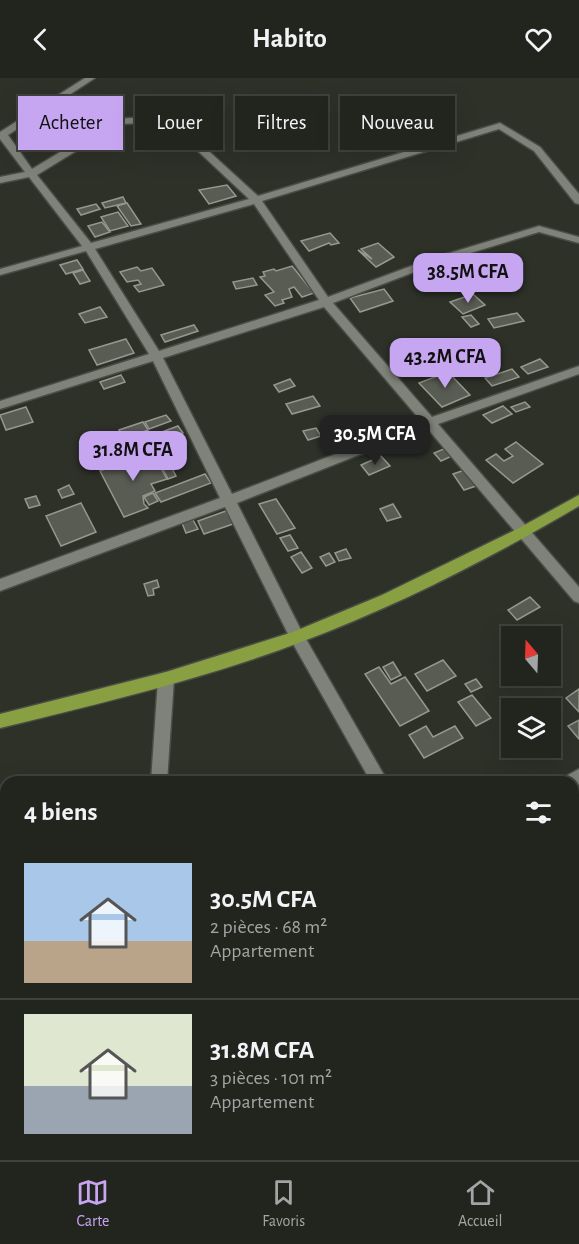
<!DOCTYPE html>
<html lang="fr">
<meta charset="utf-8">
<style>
body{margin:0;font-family:"Alegreya Sans",sans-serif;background:#2e312b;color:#f1f3f6;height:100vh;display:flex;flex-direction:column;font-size:22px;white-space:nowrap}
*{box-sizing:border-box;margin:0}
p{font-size:20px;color:#a2a5a4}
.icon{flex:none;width:33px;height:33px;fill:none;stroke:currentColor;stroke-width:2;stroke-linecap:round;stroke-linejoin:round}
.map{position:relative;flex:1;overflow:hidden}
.side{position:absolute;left:0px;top:698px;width:579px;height:386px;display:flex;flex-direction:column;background:#22251e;border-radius:18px 18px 0 0;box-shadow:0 6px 24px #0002,0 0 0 2px #3f423c}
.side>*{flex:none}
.guide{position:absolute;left:18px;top:18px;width:543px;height:54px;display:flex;gap:12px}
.needle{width:39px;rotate:341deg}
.tools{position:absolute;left:501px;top:548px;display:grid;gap:12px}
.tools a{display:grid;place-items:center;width:60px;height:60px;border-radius:0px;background:#22251e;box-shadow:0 6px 24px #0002,0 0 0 2px #3f423c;font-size:30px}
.price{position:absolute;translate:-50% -51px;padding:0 14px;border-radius:12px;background:#c6a6f0;color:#111;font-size:20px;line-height:39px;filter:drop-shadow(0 2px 3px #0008)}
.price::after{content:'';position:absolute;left:50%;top:36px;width:18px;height:14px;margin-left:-9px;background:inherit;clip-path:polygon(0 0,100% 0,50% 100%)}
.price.current{background:#222;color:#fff}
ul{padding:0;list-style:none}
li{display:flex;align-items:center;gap:18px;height:150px;padding:0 24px}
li+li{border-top:2px solid #3f423c}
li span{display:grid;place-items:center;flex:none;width:168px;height:120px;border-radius:0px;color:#555}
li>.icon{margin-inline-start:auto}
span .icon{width:72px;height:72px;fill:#fffc;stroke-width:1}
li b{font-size:26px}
h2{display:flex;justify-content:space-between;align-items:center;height:72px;padding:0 24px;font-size:26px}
.chip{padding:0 21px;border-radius:0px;background:#22251e;box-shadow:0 6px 24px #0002,0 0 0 2px #3f423c;font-size:21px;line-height:54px}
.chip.current{background:#c6a6f0;color:#111}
header{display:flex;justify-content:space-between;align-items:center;height:78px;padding:0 24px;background:#22251e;font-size:27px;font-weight:700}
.dock{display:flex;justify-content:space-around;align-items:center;height:84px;border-top:2px solid #3f423c;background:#22251e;font-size:16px;color:#a2a5a4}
.dock a{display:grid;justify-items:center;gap:3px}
.dock .current{color:#c6a6f0}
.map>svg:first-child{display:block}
.building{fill:#595c53;stroke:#94988d;stroke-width:1.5}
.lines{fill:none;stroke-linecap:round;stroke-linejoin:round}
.minor-casing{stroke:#4a4d46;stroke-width:3}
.major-casing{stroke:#4a4d46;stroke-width:3}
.minor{fill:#7e8278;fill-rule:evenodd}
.major{fill:#88a041;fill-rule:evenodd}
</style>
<header><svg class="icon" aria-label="back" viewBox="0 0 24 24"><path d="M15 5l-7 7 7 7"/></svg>Habito<svg class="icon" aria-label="heart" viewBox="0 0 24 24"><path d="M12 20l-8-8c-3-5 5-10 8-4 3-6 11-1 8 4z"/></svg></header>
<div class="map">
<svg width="579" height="1082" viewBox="0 0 579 1082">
<rect width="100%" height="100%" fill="#2d3128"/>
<g class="building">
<polygon points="227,107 236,118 209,126 199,112"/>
<polygon points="123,119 126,125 105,130 102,125"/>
<polygon points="127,125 141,146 131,148 117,128"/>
<polygon points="96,126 100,131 81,137 77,131"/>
<polygon points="118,134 128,148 110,153 101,139"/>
<polygon points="102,144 110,154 95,159 88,148"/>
<polygon points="330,155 339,165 331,167 329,165 309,173 301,163"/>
<polygon points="378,165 394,179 376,189 358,172 372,181 361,171"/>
<polygon points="77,182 83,191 66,196 60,187"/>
<polygon points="292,188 314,215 302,219 294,209 289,211 292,219 282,222 284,225 275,228 265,217 274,214 260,199 265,198 263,194 274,191 276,193"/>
<polygon points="137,189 141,193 152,190 164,207 139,214 134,208 141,206 138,202 127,204 120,194"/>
<polygon points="83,192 90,203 80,206 73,195"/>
<polygon points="253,200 257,207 236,211 233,204"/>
<polygon points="384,211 393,223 360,234 350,220"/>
<polygon points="473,216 485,227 463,236 450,224"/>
<polygon points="100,229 107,239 85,245 79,236"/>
<polygon points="517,235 524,243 494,250 488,241"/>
<polygon points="471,237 479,246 471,249 462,239"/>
<polygon points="194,247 198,253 165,264 161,257"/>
<polygon points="126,261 134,275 97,287 89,272"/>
<polygon points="453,262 470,283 453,288 437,267"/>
<polygon points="414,267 421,275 411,279 404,270"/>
<polygon points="540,281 548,289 528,296 521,289"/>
<polygon points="512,291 519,299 492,308 485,300"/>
<polygon points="448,294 470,317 442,329 419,305"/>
<polygon points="121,297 125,304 104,311 100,304"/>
<polygon points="290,301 295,308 279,314 274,307"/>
<polygon points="313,318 320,328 292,336 286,326"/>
<polygon points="525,324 530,329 516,334 511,329"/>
<polygon points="503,328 512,336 492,345 483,337"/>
<polygon points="26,329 33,344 6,352 0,337"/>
<polygon points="166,337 171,343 149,351 145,344"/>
<polygon points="143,344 148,352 124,361 119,352"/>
<polygon points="178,348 183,355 145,370 141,362"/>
<polygon points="316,350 321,358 308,362 303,353"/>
<polygon points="181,358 185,363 162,372 158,367"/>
<polygon points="516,364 543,386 513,405 486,382 496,376 504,383 513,378 505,371"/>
<polygon points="446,370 454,377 441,383 434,375"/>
<polygon points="152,375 167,401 151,406 155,413 143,418 144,426 148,430 124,439 100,393"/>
<polygon points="164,375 176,398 168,401 156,378"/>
<polygon points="381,378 390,388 369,397 361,387"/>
<polygon points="465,392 476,408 464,412 453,396"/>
<polygon points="205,396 211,405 161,424 155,415"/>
<polygon points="69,407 74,416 62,420 58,412"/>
<polygon points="153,415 158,423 149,427 144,419"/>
<polygon points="36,418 40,427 29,430 25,421"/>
<polygon points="276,421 295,450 277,456 259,426"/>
<polygon points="81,425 96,454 61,468 46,438"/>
<polygon points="393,426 401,439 387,443 380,431"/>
<polygon points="226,433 233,446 204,456 198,443"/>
<polygon points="193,442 198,451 186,455 182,445"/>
<polygon points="290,457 298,470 288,473 280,460"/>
<polygon points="346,471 351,480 339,483 335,475"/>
<polygon points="301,474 312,490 302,495 291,479"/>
<polygon points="329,475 335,484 326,488 320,479"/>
<polygon points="157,502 159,509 153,511 154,517 148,518 144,506"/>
<polygon points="530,519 540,529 517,542 508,532"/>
<polygon points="443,582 456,598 427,613 415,596"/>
<polygon points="393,584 401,597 391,602 383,589"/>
<polygon points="379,589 391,606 405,599 429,633 400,648 365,596"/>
<polygon points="476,601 482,609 471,614 465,606"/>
<polygon points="579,611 579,634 566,620"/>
<polygon points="472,617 491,640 476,648 458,624"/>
<polygon points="579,642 579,661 568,648"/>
<polygon points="426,648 433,659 455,648 463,660 424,680 409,657"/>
<polygon points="1,880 6,880 6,939 0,939"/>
<polygon points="0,955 6,955 6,1032 0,1033"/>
</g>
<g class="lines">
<defs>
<g id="minor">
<path d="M85 0H95L8 57 32 91 115 41 146 39 190 56 258 118 500 45 540 69 579 116V126L575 125 534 73 499 51 262 123 328 219 430 181 539 148 579 159V165L539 154 438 185 333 225 432 339 579 288V296L438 346 579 509V525L574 523 427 350 237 425 302 554 388 704H371L292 564 225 429 0 513V501L220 420 153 283 0 331V323L149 276 86 173 0 197V191L82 168 29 99 0 105V99L25 94 0 61V54ZM145 45 184 60 249 121 91 165 37 97 120 46ZM254 126 319 222 159 273 95 171ZM324 229 421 343 232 416 163 280Z"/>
<polygon points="166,594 172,596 174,601 167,704 151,704 158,601 160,596"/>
<polygon points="579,691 579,709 573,712 573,704 564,704 566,698"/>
<polygon points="579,901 579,921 573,923 573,903"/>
<rect x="139" y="1077" width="22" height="5"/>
<polygon points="275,1077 338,1077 336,1082 273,1082"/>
</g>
<path id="major" d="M579 417V428C491 480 397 528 301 564 204 601 101 625 0 650V636L166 594 293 554 382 517 519 450Z"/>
</defs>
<use href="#minor" class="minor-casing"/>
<use href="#major" class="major-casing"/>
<use href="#minor" class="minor"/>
<use href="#major" class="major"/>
</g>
</svg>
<div class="tools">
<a><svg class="needle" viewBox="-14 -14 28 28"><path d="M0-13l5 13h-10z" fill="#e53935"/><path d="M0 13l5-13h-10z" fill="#a2a5a4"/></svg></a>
<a><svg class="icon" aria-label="layers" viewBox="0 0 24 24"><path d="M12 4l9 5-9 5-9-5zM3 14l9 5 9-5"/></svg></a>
</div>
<b class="price" style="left:468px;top:226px">38.5M CFA</b>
<b class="price" style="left:445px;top:311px">43.2M CFA</b>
<b class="price current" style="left:375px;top:388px">30.5M CFA</b>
<b class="price" style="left:133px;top:404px">31.8M CFA</b>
<div class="guide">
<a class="chip current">Acheter</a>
<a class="chip">Louer</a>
<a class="chip">Filtres</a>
<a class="chip">Nouveau</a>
</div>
<section class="side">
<h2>4 biens<svg class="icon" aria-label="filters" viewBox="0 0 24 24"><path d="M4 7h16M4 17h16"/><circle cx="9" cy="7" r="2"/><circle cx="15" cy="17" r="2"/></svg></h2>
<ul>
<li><span style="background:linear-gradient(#a9c7e8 65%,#b9a48a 0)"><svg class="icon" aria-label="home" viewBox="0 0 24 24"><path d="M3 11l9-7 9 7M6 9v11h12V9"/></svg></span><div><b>30.5M CFA</b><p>2 pièces · 68 m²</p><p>Appartement</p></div></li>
<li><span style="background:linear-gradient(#dfe7d0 60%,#9aa5b1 0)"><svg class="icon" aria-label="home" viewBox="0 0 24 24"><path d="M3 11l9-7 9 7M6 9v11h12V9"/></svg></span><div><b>31.8M CFA</b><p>3 pièces · 101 m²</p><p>Appartement</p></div></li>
</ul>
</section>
</div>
<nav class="dock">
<a class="current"><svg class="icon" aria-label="map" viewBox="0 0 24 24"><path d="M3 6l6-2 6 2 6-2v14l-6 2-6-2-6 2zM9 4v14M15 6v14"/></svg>Carte</a>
<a><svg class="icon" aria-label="saved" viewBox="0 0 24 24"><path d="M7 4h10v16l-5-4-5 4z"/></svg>Favoris</a>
<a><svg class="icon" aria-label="home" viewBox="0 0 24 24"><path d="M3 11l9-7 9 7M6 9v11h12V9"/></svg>Accueil</a>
</nav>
